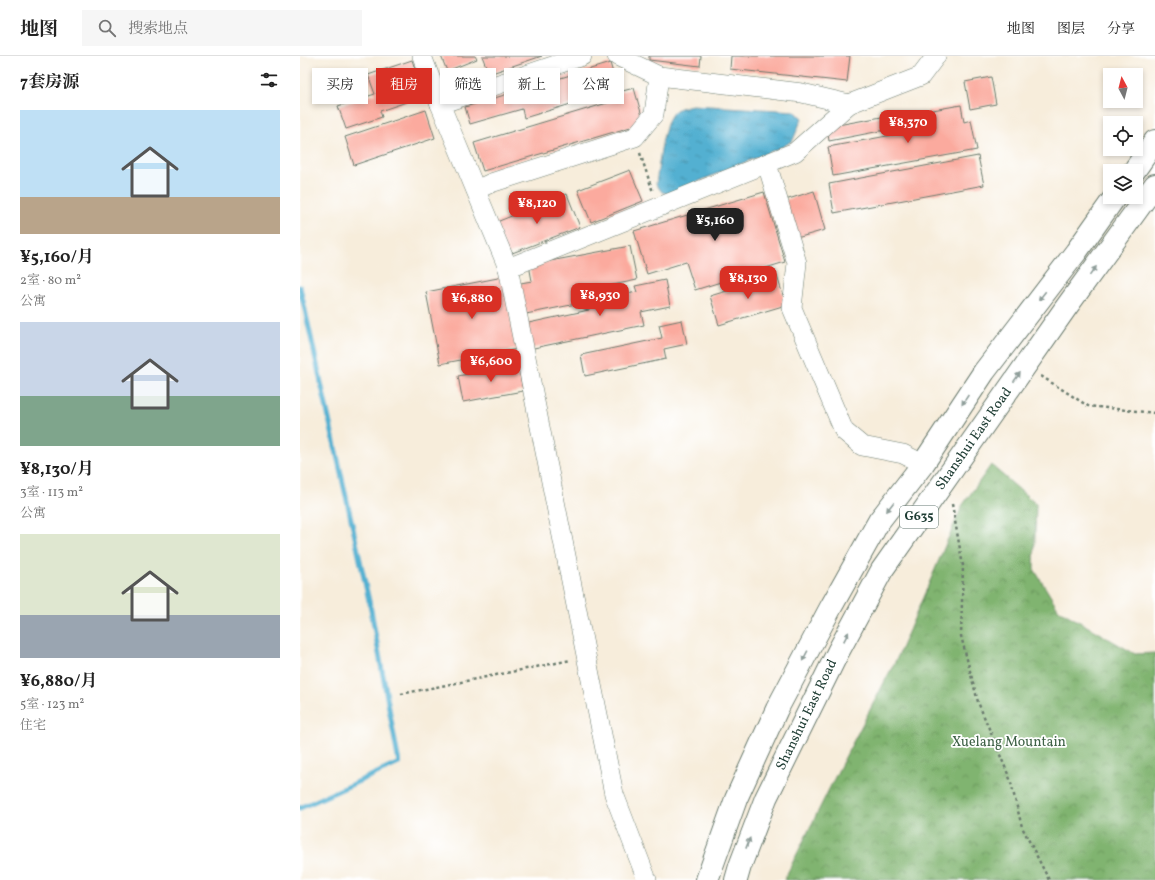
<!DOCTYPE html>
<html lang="zh">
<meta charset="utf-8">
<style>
body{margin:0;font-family:Vollkorn,"Noto Serif SC",serif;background:#f6f6f6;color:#222;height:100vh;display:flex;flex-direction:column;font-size:15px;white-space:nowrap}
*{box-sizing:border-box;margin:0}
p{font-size:13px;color:#767676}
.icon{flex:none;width:22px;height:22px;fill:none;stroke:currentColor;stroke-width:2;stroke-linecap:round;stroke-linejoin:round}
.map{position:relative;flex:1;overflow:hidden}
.panel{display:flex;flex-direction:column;background:#fff;width:300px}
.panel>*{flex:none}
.hud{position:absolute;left:12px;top:12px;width:380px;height:36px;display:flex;gap:8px}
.needle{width:26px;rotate:353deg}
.tools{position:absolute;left:803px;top:12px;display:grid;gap:8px}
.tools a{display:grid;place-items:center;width:40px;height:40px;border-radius:0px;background:#fff;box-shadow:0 2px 6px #0003;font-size:20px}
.price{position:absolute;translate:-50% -34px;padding:0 9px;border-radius:8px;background:#d93025;color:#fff;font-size:13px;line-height:26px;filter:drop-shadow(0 1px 2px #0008)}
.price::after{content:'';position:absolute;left:50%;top:24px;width:12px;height:9px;margin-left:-6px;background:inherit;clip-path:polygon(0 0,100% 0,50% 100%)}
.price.on{background:#222;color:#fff}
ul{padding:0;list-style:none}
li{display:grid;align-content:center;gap:8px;height:212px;padding:0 20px}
li span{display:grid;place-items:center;height:124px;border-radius:0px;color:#555}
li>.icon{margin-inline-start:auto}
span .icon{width:72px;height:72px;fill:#fffc;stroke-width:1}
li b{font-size:17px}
h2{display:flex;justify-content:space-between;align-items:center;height:48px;padding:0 20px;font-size:17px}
.tag{padding:0 14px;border-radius:0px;background:#fff;box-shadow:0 2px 6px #0003;font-size:14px;line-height:36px}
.tag.on{background:#d93025;color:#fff}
header{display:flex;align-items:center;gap:24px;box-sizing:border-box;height:56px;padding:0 20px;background:#fff;border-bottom:1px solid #e0e0e0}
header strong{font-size:19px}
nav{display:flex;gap:22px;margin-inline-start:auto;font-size:14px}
.search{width:280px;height:36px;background:#f6f6f6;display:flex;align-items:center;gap:10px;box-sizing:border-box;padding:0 14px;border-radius:0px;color:#767676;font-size:15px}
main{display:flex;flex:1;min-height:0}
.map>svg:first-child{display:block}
.forest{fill:url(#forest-crowns);stroke:#507852}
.water{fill:url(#water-ripples);stroke:#397682}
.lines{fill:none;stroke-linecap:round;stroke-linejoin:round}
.stream{stroke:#53b0d1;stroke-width:5}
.building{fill:#fbaa9e}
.street-casing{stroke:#6b7b6e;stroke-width:20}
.highway-casing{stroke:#6b7b6e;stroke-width:24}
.path{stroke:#6b7b6e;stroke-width:2.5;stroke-dasharray:3 3;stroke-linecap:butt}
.street{stroke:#fff;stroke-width:19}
.highway{stroke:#fff;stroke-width:22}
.oneway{fill:#8f9e9a}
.labels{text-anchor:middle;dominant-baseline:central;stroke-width:3.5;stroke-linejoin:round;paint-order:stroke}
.shield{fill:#fff;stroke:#627771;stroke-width:1}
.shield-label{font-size:13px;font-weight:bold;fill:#1f3d34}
.street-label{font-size:14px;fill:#1f3d34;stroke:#fff}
.park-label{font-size:14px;fill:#3f6247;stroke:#fff}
</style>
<header>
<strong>地图</strong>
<div class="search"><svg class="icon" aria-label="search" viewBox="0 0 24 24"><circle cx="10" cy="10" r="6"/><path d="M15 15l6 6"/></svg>搜索地点</div>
<nav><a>地图</a><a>图层</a><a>分享</a></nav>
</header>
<main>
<section class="panel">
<h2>7套房源<svg class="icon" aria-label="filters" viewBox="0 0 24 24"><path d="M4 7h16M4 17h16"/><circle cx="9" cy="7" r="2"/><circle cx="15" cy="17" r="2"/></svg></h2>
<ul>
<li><span style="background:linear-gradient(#bfe0f5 70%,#b9a48a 0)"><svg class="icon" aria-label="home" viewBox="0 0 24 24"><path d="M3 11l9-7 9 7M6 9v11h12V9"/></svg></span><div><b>¥5,160/月</b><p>2室 · 80 m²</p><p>公寓</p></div></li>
<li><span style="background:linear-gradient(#c9d6e8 60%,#7fa58c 0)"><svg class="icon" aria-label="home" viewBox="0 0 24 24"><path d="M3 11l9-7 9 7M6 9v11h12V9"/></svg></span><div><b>¥8,130/月</b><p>3室 · 113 m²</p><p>公寓</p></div></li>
<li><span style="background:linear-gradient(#dfe7d0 65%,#9aa5b1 0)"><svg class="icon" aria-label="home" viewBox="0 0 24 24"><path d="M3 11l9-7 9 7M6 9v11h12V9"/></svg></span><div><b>¥6,880/月</b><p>5室 · 123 m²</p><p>住宅</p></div></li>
</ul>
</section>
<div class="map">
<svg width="855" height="824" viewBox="0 0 855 824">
<defs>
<pattern id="forest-crowns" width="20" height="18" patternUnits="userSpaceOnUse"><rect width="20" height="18" fill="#80b46f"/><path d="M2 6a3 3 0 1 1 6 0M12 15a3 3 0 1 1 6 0" fill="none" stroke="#68945c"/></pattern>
<pattern id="water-ripples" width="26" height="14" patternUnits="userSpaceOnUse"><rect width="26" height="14" fill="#53b0d1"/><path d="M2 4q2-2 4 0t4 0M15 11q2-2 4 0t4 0" fill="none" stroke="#4490aa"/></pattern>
</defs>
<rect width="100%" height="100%" fill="#fff"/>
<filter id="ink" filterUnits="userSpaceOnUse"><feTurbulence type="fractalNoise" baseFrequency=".025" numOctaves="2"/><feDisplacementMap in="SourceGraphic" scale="8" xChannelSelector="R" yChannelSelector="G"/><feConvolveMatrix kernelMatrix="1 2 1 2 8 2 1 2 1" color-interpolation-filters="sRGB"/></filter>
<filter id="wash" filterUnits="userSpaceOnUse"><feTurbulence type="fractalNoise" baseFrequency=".012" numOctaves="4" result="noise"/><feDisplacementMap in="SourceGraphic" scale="16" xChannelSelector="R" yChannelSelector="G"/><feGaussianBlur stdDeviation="0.9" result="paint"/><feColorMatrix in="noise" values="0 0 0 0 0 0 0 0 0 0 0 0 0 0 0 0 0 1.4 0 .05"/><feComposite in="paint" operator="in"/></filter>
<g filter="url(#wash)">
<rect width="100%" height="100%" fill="#f7eddb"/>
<polygon class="forest" points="691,409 736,448 734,513 759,554 835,598 855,597 855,824 484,824 540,711 598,600 662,450"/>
<path class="water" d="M392 49 495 55 502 62 493 84 484 90 368 138 362 136 356 128C359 110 362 72 372 58 376 52 385 51 392 49Z"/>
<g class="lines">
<polyline class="stream" points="0,231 71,554 99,707 0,752"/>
</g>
<g id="blocks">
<g class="building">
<polygon points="141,0 175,0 177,3 147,15"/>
<polygon points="182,0 242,0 189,18"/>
<polygon points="349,0 401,0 400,10 349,4"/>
<polygon points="431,0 550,0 547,26 430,13"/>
<polygon points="112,4 124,40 80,55 82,61 46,73 38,50 75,38 68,19"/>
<polygon points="310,7 318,34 224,62 222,53 170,68 165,51"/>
<polygon points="691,21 696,48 670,53 665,26"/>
<polygon points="334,32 344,67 183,115 174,87 317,44 315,37"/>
<polygon points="661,49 664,66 671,64 677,94 533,120 528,91 630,72 627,55"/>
<polygon points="126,54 135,82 54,109 45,81"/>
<polygon points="598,58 601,71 529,85 527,71"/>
<polygon points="678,100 684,129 534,157 529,128"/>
<polygon points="330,114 343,145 291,166 278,134"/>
<polygon points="514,135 525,174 493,183 482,145"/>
<polygon points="464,136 485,206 395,234 386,206 347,218 334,175"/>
<polygon points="267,138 280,171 207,199 194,167"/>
<polygon points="330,190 337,224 279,236 281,247 221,259 215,228 232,225 229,209"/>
<polygon points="477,220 486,249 419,269 410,240"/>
<polygon points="203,221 217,293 140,308 126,236"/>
<polygon points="365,224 370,250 341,256 344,269 229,293 224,268 289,254 287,246 337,236 335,230"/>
<polygon points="382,264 387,288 364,293 366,303 285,320 281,299 362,282 359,269"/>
<polygon points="218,308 223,335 163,346 158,320"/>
</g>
</g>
</g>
<g filter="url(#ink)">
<use href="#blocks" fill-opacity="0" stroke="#6b7b6e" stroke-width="1"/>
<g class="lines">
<defs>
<g id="street">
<polyline points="122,0 140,48 208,212 495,96 549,48 621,20 636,0"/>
<polyline points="317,0 359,20 502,37 549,48"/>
<polyline points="140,48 282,0"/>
<polyline points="467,108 497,207 492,252 544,375 562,390 603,398 623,408"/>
<polyline points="176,134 191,127 335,81 354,58 359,20"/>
<polyline points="208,212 314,738 347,824"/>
</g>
<g id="highway">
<polyline points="834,115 855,85"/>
<polyline points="407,824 436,743 477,653 531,551 579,465 623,408 684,316 776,196 815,141"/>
<polyline points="436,824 440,810 466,742 538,596 582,514 765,253 855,129"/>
</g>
</defs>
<use href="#street" class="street-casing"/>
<use href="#highway" class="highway-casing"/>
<g class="path">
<polyline points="340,97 353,136"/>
<polyline points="741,320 788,350 855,357"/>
<polyline points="652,448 663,510 661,580 678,646 710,723 722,771 749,824"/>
<polyline points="101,638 271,604"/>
</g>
<use href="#street" class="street"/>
<use href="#highway" class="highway"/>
</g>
<defs><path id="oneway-solid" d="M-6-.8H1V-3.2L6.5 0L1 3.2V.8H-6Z"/></defs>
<g class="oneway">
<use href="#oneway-solid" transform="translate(793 215) rotate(-54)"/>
<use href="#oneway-solid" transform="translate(742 240) rotate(128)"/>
<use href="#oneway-solid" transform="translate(717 321) rotate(-55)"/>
<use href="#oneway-solid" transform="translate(665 344) rotate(124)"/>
<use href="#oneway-solid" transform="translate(590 451) rotate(127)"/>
<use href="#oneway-solid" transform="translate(546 581) rotate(-62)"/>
<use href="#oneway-solid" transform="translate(505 600) rotate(118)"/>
<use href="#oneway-solid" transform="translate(448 787) rotate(-69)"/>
</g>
</g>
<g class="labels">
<rect class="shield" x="600" y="450" width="38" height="22" rx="3"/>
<g class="shield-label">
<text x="619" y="461">G635</text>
</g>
<g class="street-label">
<text transform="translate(674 383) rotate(-55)">Shanshui East Road</text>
<text transform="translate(507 659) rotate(-64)">Shanshui East Road</text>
</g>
<g class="park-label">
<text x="709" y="686">Xuelang Mountain</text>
</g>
</g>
</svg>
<div class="tools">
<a><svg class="needle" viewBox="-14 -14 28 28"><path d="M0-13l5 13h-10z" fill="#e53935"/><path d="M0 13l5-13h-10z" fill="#767676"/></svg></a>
<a><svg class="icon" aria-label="locate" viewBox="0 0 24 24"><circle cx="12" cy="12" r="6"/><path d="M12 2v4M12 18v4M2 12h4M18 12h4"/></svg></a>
<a><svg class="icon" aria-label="layers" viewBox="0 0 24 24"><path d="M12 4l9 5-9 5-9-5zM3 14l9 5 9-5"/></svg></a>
</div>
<b class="price" style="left:608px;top:88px">¥8,370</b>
<b class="price" style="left:237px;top:169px">¥8,120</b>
<b class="price on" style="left:415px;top:186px">¥5,160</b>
<b class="price" style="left:448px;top:244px">¥8,130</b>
<b class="price" style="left:300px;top:261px">¥8,930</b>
<b class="price" style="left:172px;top:264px">¥6,880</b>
<b class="price" style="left:191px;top:327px">¥6,600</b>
<div class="hud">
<a class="tag">买房</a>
<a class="tag on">租房</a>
<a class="tag">筛选</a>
<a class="tag">新上</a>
<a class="tag">公寓</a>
</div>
</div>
</main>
